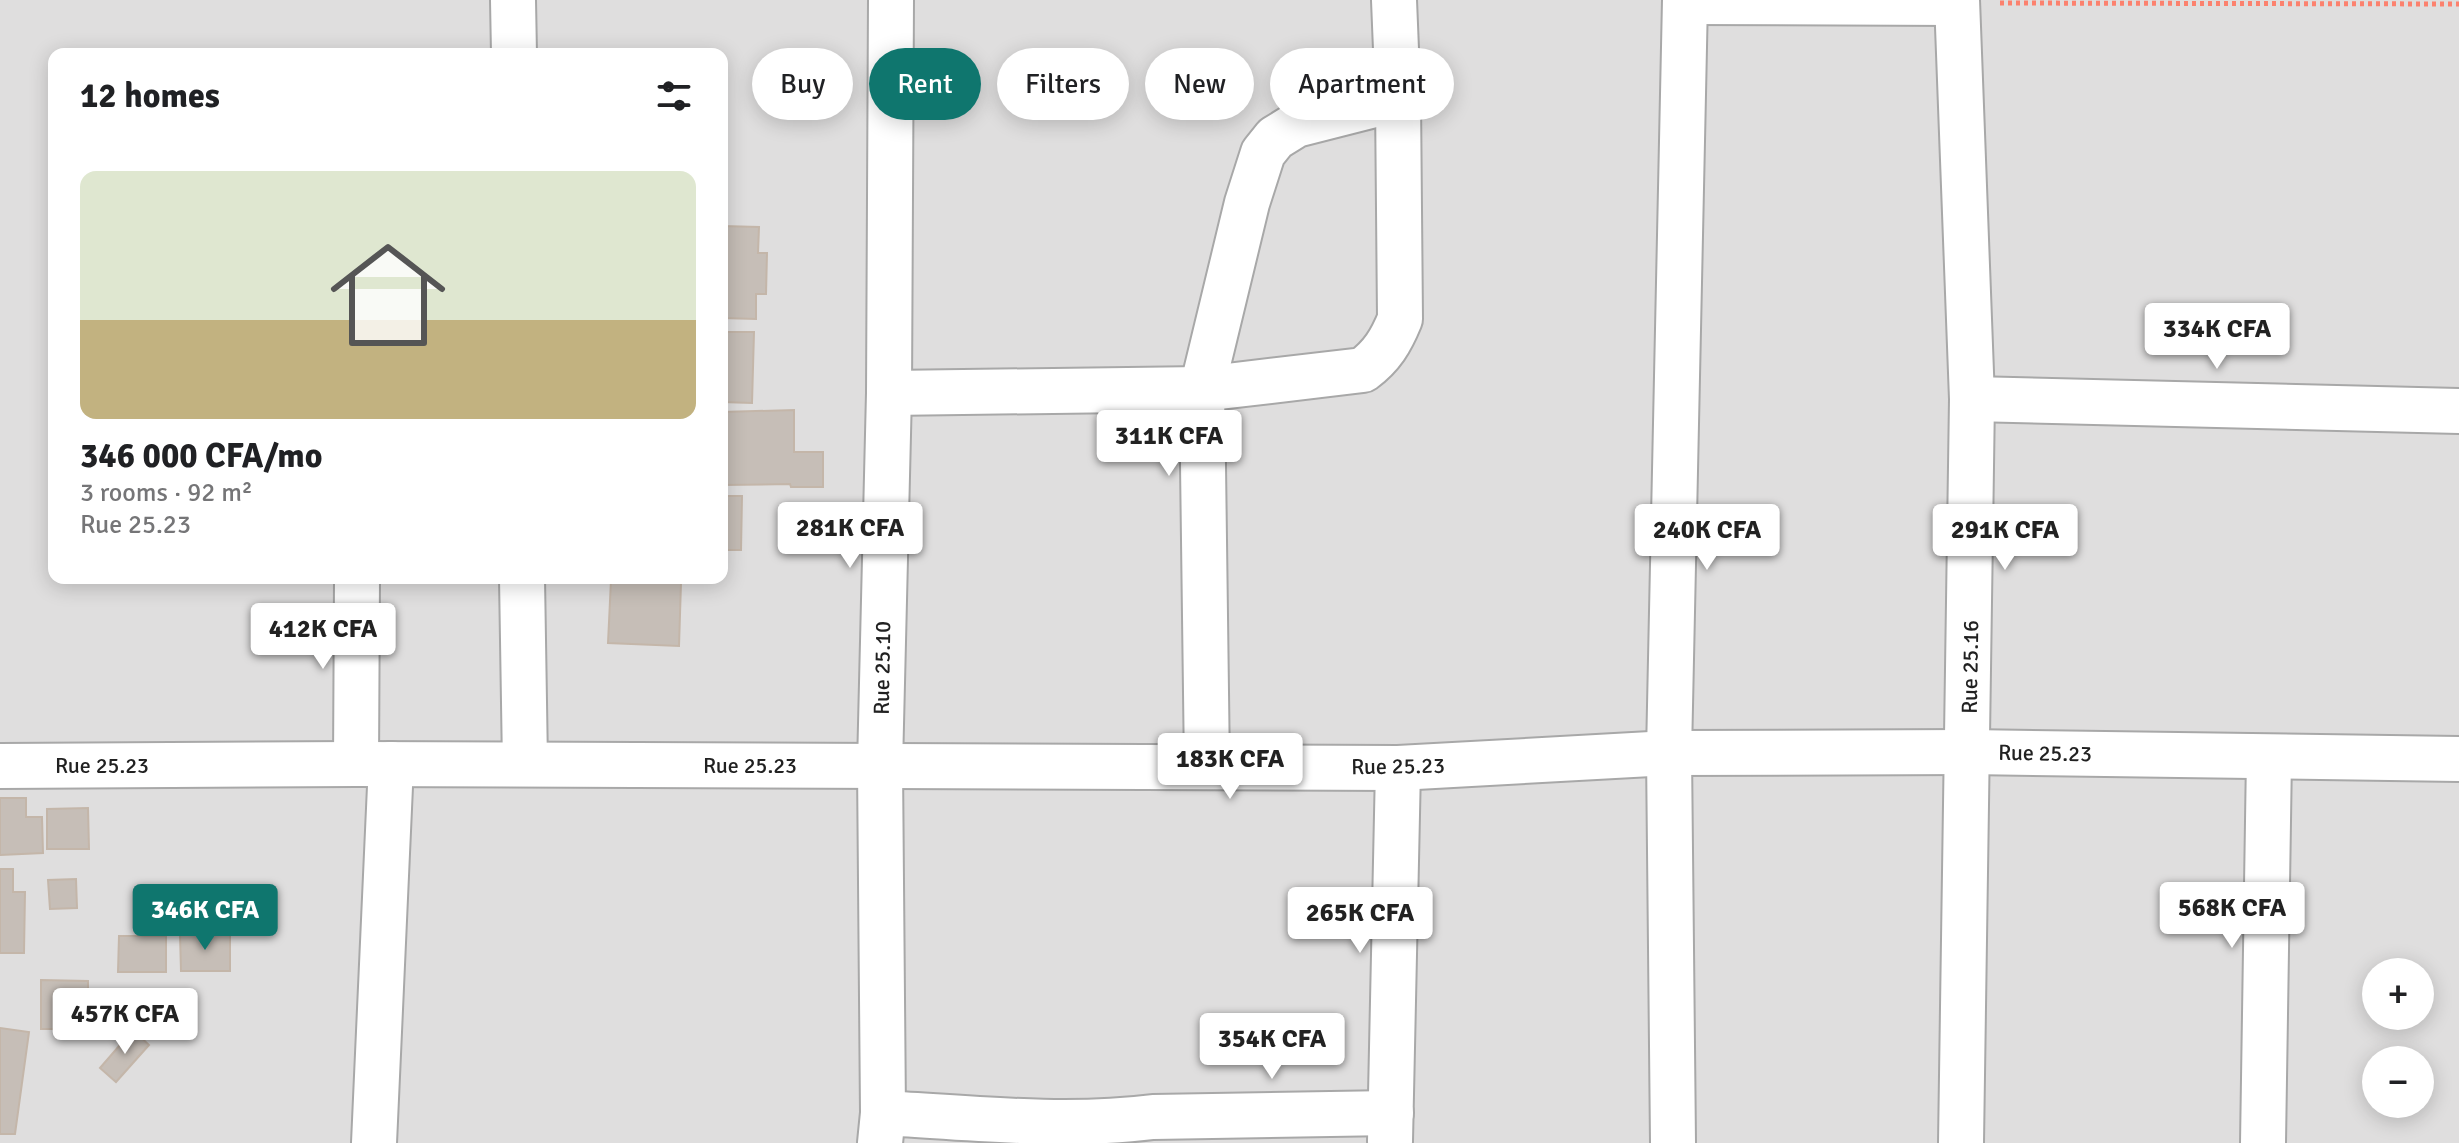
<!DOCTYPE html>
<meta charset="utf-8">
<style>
body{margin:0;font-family:Signika,sans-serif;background:#f2f2f2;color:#202124;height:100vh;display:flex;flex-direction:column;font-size:30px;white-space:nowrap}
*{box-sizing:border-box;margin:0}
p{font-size:26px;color:#757577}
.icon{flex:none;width:44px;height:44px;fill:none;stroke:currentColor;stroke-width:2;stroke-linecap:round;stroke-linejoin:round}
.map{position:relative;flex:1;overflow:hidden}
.side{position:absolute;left:48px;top:48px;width:680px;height:536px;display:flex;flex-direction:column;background:#fff;border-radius:16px;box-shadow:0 4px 20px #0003}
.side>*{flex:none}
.guide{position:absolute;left:752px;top:48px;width:760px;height:72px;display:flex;gap:16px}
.controls{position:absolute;left:2362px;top:958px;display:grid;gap:16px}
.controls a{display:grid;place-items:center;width:72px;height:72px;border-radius:50%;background:#fff;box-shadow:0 4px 20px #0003;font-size:40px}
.price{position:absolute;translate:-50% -68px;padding:0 18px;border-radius:8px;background:#fff;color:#222;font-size:26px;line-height:52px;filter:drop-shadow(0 2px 4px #0008)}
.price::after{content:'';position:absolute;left:50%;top:48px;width:24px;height:18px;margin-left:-12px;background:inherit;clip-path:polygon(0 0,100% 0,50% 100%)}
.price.current{background:#0f766e;color:#fff}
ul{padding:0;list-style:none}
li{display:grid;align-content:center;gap:16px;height:424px;padding:0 32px}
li+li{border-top:2px solid #e0e0e0}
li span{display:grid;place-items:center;height:248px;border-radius:16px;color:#555}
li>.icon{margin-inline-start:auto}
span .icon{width:144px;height:144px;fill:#fffc;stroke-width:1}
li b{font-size:34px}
h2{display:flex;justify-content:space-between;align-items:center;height:96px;padding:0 32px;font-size:34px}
.chip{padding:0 28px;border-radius:36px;background:#fff;box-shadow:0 4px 20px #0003;font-size:28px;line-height:72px}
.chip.current{background:#0f766e;color:#fff}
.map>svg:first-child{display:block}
.residential{fill:#dfdede;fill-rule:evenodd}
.building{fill:#c6beb7;stroke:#c4b6a9;stroke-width:2}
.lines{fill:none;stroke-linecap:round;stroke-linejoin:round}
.street-casing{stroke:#a8a8a8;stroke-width:48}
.path{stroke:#fc816e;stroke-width:5;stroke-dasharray:4 4;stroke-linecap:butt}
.street{stroke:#fff;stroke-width:44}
.labels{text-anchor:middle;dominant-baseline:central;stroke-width:6;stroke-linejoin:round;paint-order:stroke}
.street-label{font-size:22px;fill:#212121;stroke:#fff}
</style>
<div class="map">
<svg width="2459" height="1143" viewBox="0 0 2459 1143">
<rect width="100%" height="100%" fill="#f1eee8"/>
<path class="residential" d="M0 0H2459V1143H0ZM54 54H722V578H54ZM2376 972H2420V1016H2376ZM2376 1060H2420V1104H2376Z"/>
<g class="building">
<polygon points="722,226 759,227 758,253 767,253 766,294 756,294 756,319 722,318"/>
<polygon points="722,332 754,332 752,403 722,402"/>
<polygon points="794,410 794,452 823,452 823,487 791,487 790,484 722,485 722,412"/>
<polygon points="722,496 742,496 741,550 722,550"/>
<polygon points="611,580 681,583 679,646 608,643"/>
<polygon points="0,798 26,798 26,817 42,817 43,853 0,855"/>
<polygon points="88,808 89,849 47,849 47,809"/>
<polygon points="0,869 13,869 13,892 25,892 24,953 0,953"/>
<polygon points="76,879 77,908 50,909 48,880"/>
<polygon points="180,934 230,934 230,971 181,971"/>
<polygon points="119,936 166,936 166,972 118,972"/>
<polygon points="41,980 88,981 88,1004 68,1003 67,1029 41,1029"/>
<polygon points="0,1028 29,1032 15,1134 0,1134"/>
<polygon points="133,1030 149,1045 116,1082 100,1068"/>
</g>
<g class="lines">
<defs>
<g id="street">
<polyline points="513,0 514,54"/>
<polyline points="1957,0 1972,399 1961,1143"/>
<polyline points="1685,2 1957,3"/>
<path d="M889 393 1202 389 1363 370C1382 356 1391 341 1400 319L1398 99 1394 0"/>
<polyline points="1972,399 2459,411"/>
<polyline points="522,578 525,764"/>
<polyline points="356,764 357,578"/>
<polyline points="0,766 356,764 1398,768 1669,753 1969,752 2459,759"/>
<polyline points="1207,767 1202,389 1247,203 1263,153 1275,138 1296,125 1398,99"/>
<path d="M883 1113C971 1118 1066 1128 1153 1117L1391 1113"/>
<polyline points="1390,1141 1398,768"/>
<polyline points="374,1143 391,764"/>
<polyline points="880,1143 883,1113 880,766 889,393 891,0"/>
<polyline points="1673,1143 1669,753 1685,0"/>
<polyline points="2263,1143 2269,757"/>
</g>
</defs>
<use href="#street" class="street-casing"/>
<polyline class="path" points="2000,3 2459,4"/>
<use href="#street" class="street"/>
</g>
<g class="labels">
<g class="street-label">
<text transform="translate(1970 667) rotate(-89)">Rue 25.16</text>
<text transform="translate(882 668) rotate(-89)">Rue 25.10</text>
<text transform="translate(2045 753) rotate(1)">Rue 25.23</text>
<text x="102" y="765">Rue 25.23</text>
<text x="750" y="765">Rue 25.23</text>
<text transform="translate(1398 766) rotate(-1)">Rue 25.23</text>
</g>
</g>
</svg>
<div class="controls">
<a>+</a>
<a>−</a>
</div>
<b class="price" style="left:2217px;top:371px">334K CFA</b>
<b class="price" style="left:1169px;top:478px">311K CFA</b>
<b class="price" style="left:850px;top:570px">281K CFA</b>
<b class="price" style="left:1707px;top:572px">240K CFA</b>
<b class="price" style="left:2005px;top:572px">291K CFA</b>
<b class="price" style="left:323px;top:671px">412K CFA</b>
<b class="price" style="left:1230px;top:801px">183K CFA</b>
<b class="price" style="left:2232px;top:950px">568K CFA</b>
<b class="price current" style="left:205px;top:952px">346K CFA</b>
<b class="price" style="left:1360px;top:955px">265K CFA</b>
<b class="price" style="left:125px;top:1056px">457K CFA</b>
<b class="price" style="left:1272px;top:1081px">354K CFA</b>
<div class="guide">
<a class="chip">Buy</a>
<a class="chip current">Rent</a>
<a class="chip">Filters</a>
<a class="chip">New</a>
<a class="chip">Apartment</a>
</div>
<section class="side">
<h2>12 homes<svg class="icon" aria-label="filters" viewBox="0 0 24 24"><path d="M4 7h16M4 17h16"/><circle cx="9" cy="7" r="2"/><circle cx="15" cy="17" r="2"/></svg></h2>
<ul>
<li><span style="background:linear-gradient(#dfe7d0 60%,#c2b280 0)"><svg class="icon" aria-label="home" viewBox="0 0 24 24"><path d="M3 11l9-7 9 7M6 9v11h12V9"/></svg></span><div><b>346 000 CFA/mo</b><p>3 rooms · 92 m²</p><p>Rue 25.23</p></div></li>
</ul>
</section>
</div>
